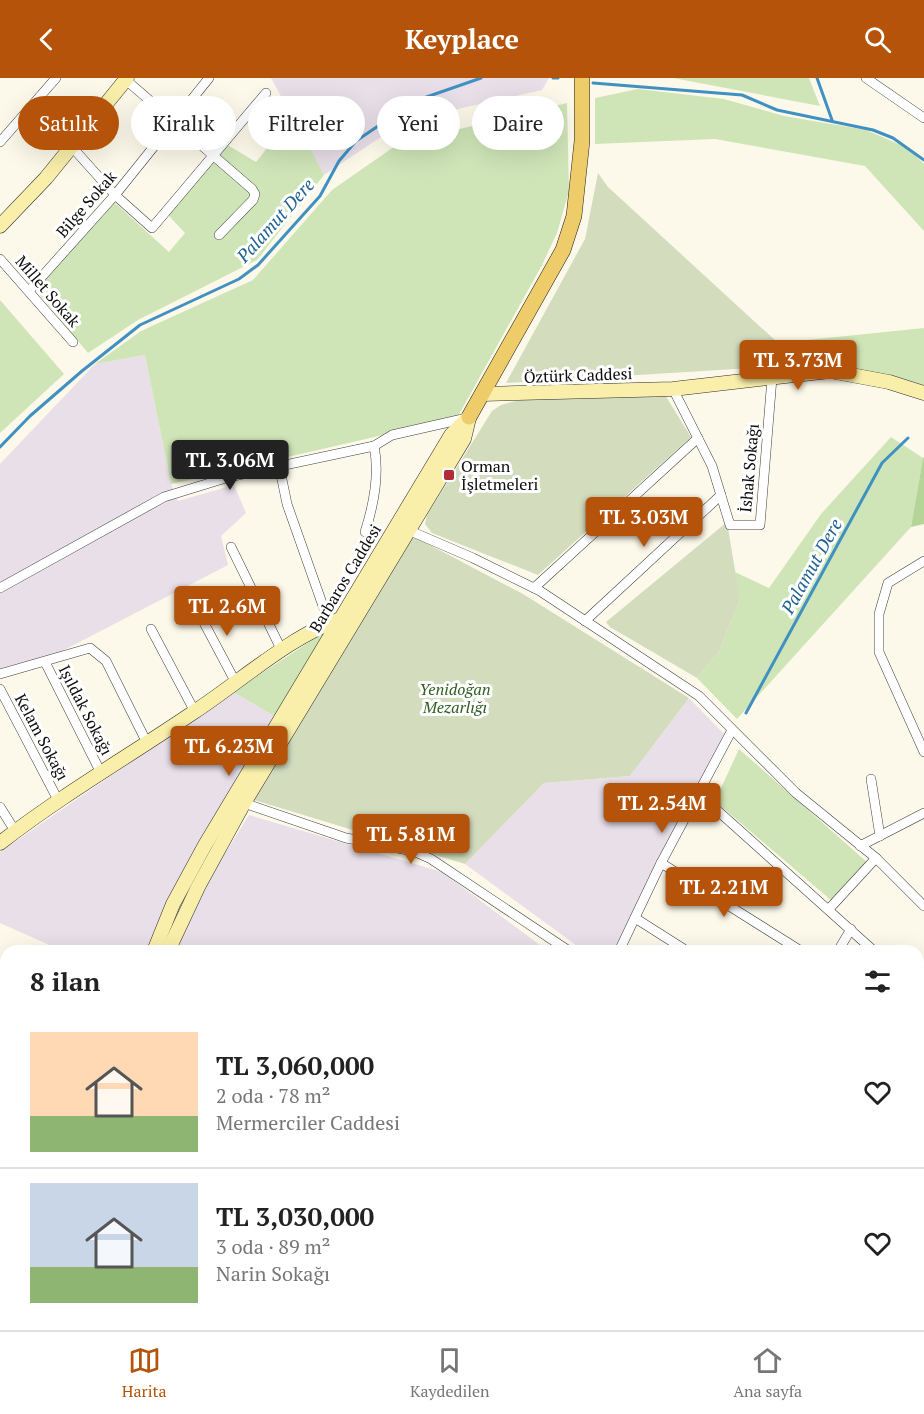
<!DOCTYPE html>
<html lang="tr">
<meta charset="utf-8">
<style>
body{margin:0;font-family:"PT Serif",serif;background:#f6f6f6;color:#222;height:100vh;display:flex;flex-direction:column;font-size:22px;white-space:nowrap}
*{box-sizing:border-box;margin:0}
p{font-size:20px;color:#767676}
.icon{flex:none;width:33px;height:33px;fill:none;stroke:currentColor;stroke-width:2;stroke-linecap:round;stroke-linejoin:round}
.map{position:relative;flex:1;overflow:hidden}
.sheet{position:absolute;left:0px;top:867px;width:924px;height:386px;display:flex;flex-direction:column;background:#fff;border-radius:18px 18px 0 0;box-shadow:0 6px 24px #0002}
.sheet>*{flex:none}
.guide{position:absolute;left:18px;top:18px;width:600px;height:54px;display:flex;gap:12px}
.price{position:absolute;translate:-50% -51px;padding:0 14px;border-radius:6px;background:#b45309;color:#fff;font-size:20px;line-height:39px;filter:drop-shadow(0 2px 3px #0008)}
.price::after{content:'';position:absolute;left:50%;top:36px;width:18px;height:14px;margin-left:-9px;background:inherit;clip-path:polygon(0 0,100% 0,50% 100%)}
.price.active{background:#222;color:#fff}
ul{padding:0;list-style:none}
li{display:flex;align-items:center;gap:18px;height:150px;padding:0 30px}
li+li{border-top:2px solid #e0e0e0}
li span{display:grid;place-items:center;flex:none;width:168px;height:120px;border-radius:0px;color:#555}
li>.icon{margin-inline-start:auto}
span .icon{width:72px;height:72px;fill:#fffc;stroke-width:1}
li b{font-size:26px}
h2{display:flex;justify-content:space-between;align-items:center;height:72px;padding:0 30px;font-size:26px}
.chip{padding:0 21px;border-radius:27px;background:#fff;box-shadow:0 6px 24px #0002;font-size:21px;line-height:54px}
.chip.active{background:#b45309;color:#fff}
header{display:flex;justify-content:space-between;align-items:center;height:78px;padding:0 30px;background:#b45309;color:#fff;font-size:27px;font-weight:800}
.menu{display:flex;justify-content:space-around;align-items:center;height:84px;border-top:2px solid #e0e0e0;background:#fff;font-size:16px;color:#767676}
.menu a{display:grid;justify-items:center;gap:3px}
.menu .active{color:#b45309}
.map>svg:first-child{display:block}
.industrial{fill:#e8dfe9}
.green{fill:#cfe5b7}
.forest{fill:#b4d498}
.cemetery{fill:#d3ddbe}
.lines{fill:none;stroke-linecap:round;stroke-linejoin:round}
.stream{stroke:#4090c2;stroke-width:3}
.street-casing{stroke:#3e3e3e;stroke-width:10}
.secondary-casing{stroke:#2d2d2d;stroke-width:15}
.primary-casing{stroke:#1c1c1c;stroke-width:16}
.street{stroke:#fff;stroke-width:9}
.secondary{stroke:#f9efaa;stroke-width:14}
.primary{stroke:#eecc6a;stroke-width:15}
.poi-dot{fill:#af2e36;stroke:#fff;stroke-width:2}
.labels{text-anchor:middle;dominant-baseline:central;stroke-width:6;stroke-linejoin:round;paint-order:stroke}
.street-label{font-size:16px;fill:#0b0b0b;stroke:#fff}
.poi-label{font-size:16px;fill:#0b0b0b;stroke:#fff;text-anchor:start}
.park-label{font-size:16px;font-style:italic;fill:#2e5d21;stroke:#fff}
.water-label{font-size:18px;font-style:italic;fill:#1f6192;stroke:#fff}
</style>
<header><svg class="icon" aria-label="back" viewBox="0 0 24 24"><path d="M15 5l-7 7 7 7"/></svg>Keyplace<svg class="icon" aria-label="search" viewBox="0 0 24 24"><circle cx="10" cy="10" r="6"/><path d="M15 15l6 6"/></svg></header>
<div class="map">
<svg width="924" height="1252" viewBox="0 0 924 1252">
<rect width="100%" height="100%" fill="#fdf9ea"/>
<g class="industrial">
<polygon points="271,0 549,0 542,12 405,43 324,97"/>
<polygon points="145,277 171,406 178,423 234,407 246,435 221,458 228,487 41,584 0,595 0,386 95,286"/>
<polygon points="233,614 276,639 195,769 196,771 149,873 63,873 0,845 0,774"/>
<polygon points="689,620 724,656 613,873 584,873 465,786 544,705 630,698"/>
<polygon points="249,737 442,794 548,873 174,873 194,825"/>
</g>
<g class="green">
<polygon points="673,0 809,0 820,28"/>
<polygon points="638,11 724,21 784,38 866,52 908,70 924,86 924,153 865,88 715,61 595,66 595,20"/>
<polygon points="567,25 569,113 557,155 542,187 457,340 171,406 145,277 95,286 141,253 253,202 332,112 398,66"/>
<polygon points="293,38 324,97 257,182 138,242 88,275 34,210 113,123 169,174 185,155 168,137 226,66 256,84"/>
<polygon points="0,222 64,296 0,355"/>
<polygon points="924,250 924,316 802,287 778,265"/>
<polygon points="891,359 923,380 911,449 737,641 697,600 719,574 740,522 733,493 769,510 821,436"/>
<polygon points="326,553 276,639 233,614"/>
<polygon points="739,671 868,785 832,823 715,723"/>
</g>
<polygon class="forest" points="924,379 924,446 911,449 923,380"/>
<g class="cemetery">
<polygon points="598,95 608,109 802,287 506,305 585,161"/>
<polygon points="665,317 691,359 538,497 432,455 425,446 427,437 492,333 501,327 519,322"/>
<polygon points="727,444 740,522 719,574 697,600 610,549 606,544"/>
<polygon points="409,456 523,516 689,620 630,698 544,705 465,786 254,722"/>
</g>
<g class="lines">
<g class="stream">
<polyline points="553,0 558,0"/>
<polyline points="817,0 832,42"/>
<polyline points="593,5 742,17 777,32 873,52 893,60 924,82"/>
<polyline points="0,369 30,338 82,293 140,247 239,201 258,187 320,118 339,83 356,63 415,23 481,0"/>
<polyline points="746,635 882,385 908,360"/>
</g>
<defs>
<g id="street">
<polyline points="866,0 924,40"/>
<polyline points="126,2 252,111 255,116 253,122 219,157"/>
<polyline points="0,64 56,0"/>
<polyline points="72,69 115,117 152,150 266,15"/>
<polyline points="0,181 73,264"/>
<polyline points="29,213 115,117 209,0"/>
<polyline points="673,311 712,388 730,447 760,447 772,300"/>
<polyline points="279,387 287,426 329,545"/>
<polyline points="408,452 473,480 540,513 699,618 796,715 876,780 924,828"/>
<path d="M365 454C374 426 380 397 374 368"/>
<polyline points="231,469 282,573"/>
<polyline points="924,483 888,505 879,536 879,574 924,674"/>
<polyline points="0,510 164,419 229,399 374,368 392,357 467,340"/>
<polyline points="534,510 698,360"/>
<polyline points="194,526 236,605"/>
<polyline points="585,543 721,417"/>
<polyline points="151,551 195,634"/>
<polyline points="45,584 101,695"/>
<polyline points="0,596 90,570 106,583 147,665"/>
<polyline points="0,611 58,722"/>
<polyline points="871,701 880,758"/>
<polyline points="699,716 874,873"/>
<polyline points="244,725 346,760 413,773 431,781 569,873"/>
<polyline points="0,729 15,753"/>
<polyline points="860,768 924,735"/>
<polyline points="661,785 801,873"/>
<polyline points="829,831 876,780"/>
<polyline points="635,840 687,873"/>
<polyline points="619,873 661,785 732,652"/>
<polyline points="838,873 851,851"/>
<polyline points="918,915 924,920"/>
<polyline points="918,1016 924,1019"/>
<polyline points="0,1139 6,1140"/>
<polyline points="287,1246 299,1252"/>
<polyline points="755,1246 756,1252"/>
<polyline points="845,1246 846,1252"/>
<polyline points="891,1246 892,1252"/>
<polyline points="31,1252 32,1246"/>
<polyline points="205,1252 208,1246"/>
<polyline points="335,1252 337,1246"/>
<polyline points="403,1252 405,1246"/>
<polyline points="583,1252 585,1246"/>
</g>
<g id="secondary">
<polyline points="0,148 46,100 127,0"/>
<polyline points="483,316 673,311 830,293 889,304 924,315"/>
<path d="M0 765C62 717 129 678 194 634 237 606 293 556 341 541"/>
<polyline points="154,873 173,826 205,767 451,357 469,339"/>
<polyline points="168,873 198,809 244,725 464,361 469,340"/>
<polyline points="0,988 6,993"/>
<polyline points="918,1047 924,1033"/>
<polyline points="918,1214 924,1215"/>
<polyline points="457,1246 474,1252"/>
<polyline points="493,1246 511,1252"/>
<polyline points="131,1252 131,1246"/>
<polyline points="142,1252 142,1246"/>
<polyline points="770,1252 781,1246"/>
<polyline points="789,1252 800,1246"/>
</g>
<polyline id="primary" points="469,339 563,172 574,138 582,63 582,0"/>
</defs>
<use href="#street" class="street-casing"/>
<use href="#secondary" class="secondary-casing"/>
<use href="#primary" class="primary-casing"/>
<use href="#street" class="street"/>
<use href="#secondary" class="secondary"/>
<use href="#primary" class="primary"/>
</g>
<rect class="poi-dot" x="443" y="391" width="12" height="12" rx="3"/>
<g class="labels">
<g class="street-label">
<text transform="translate(86 126) rotate(-49)">Bilge Sokak</text>
<text transform="translate(48 213) rotate(49)">Millet Sokak</text>
<text transform="translate(578 297) rotate(-2)">Öztürk Caddesi</text>
<text transform="translate(749 390) rotate(-85)">İshak Sokağı</text>
<text transform="translate(345 500) rotate(-59)">Barbaros Caddesi</text>
<text transform="translate(86 632) rotate(63)">Işıldak Sokağı</text>
<text transform="translate(42 659) rotate(62)">Kelam Sokağı</text>
</g>
<g class="poi-label">
<text x="461" y="388">Orman<tspan x="461" dy="18">İşletmeleri</tspan></text>
</g>
<g class="park-label">
<text x="455" y="611">Yenidoğan<tspan x="455" dy="18">Mezarlığı</tspan></text>
</g>
<g class="water-label">
<text transform="translate(275 142) rotate(-48)">Palamut Dere</text>
<text transform="translate(811 488) rotate(-61)">Palamut Dere</text>
</g>
</g>
</svg>
<b class="price" style="left:798px;top:313px">TL 3.73M</b>
<b class="price active" style="left:230px;top:413px">TL 3.06M</b>
<b class="price" style="left:644px;top:470px">TL 3.03M</b>
<b class="price" style="left:227px;top:559px">TL 2.6M</b>
<b class="price" style="left:229px;top:699px">TL 6.23M</b>
<b class="price" style="left:662px;top:756px">TL 2.54M</b>
<b class="price" style="left:411px;top:787px">TL 5.81M</b>
<b class="price" style="left:724px;top:840px">TL 2.21M</b>
<div class="guide">
<a class="chip active">Satılık</a>
<a class="chip">Kiralık</a>
<a class="chip">Filtreler</a>
<a class="chip">Yeni</a>
<a class="chip">Daire</a>
</div>
<section class="sheet">
<h2>8 ilan<svg class="icon" aria-label="filters" viewBox="0 0 24 24"><path d="M4 7h16M4 17h16"/><circle cx="9" cy="7" r="2"/><circle cx="15" cy="17" r="2"/></svg></h2>
<ul>
<li><span style="background:linear-gradient(#ffd9b3 70%,#8fb573 0)"><svg class="icon" aria-label="home" viewBox="0 0 24 24"><path d="M3 11l9-7 9 7M6 9v11h12V9"/></svg></span><div><b>TL 3,060,000</b><p>2 oda · 78 m²</p><p>Mermerciler Caddesi</p></div><svg class="icon" aria-label="heart" viewBox="0 0 24 24"><path d="M12 20l-8-8c-3-5 5-10 8-4 3-6 11-1 8 4z"/></svg></li>
<li><span style="background:linear-gradient(#c9d6e8 70%,#8fb573 0)"><svg class="icon" aria-label="home" viewBox="0 0 24 24"><path d="M3 11l9-7 9 7M6 9v11h12V9"/></svg></span><div><b>TL 3,030,000</b><p>3 oda · 89 m²</p><p>Narin Sokağı</p></div><svg class="icon" aria-label="heart" viewBox="0 0 24 24"><path d="M12 20l-8-8c-3-5 5-10 8-4 3-6 11-1 8 4z"/></svg></li>
</ul>
</section>
</div>
<nav class="menu">
<a class="active"><svg class="icon" aria-label="map" viewBox="0 0 24 24"><path d="M3 6l6-2 6 2 6-2v14l-6 2-6-2-6 2zM9 4v14M15 6v14"/></svg>Harita</a>
<a><svg class="icon" aria-label="saved" viewBox="0 0 24 24"><path d="M7 4h10v16l-5-4-5 4z"/></svg>Kaydedilen</a>
<a><svg class="icon" aria-label="home" viewBox="0 0 24 24"><path d="M3 11l9-7 9 7M6 9v11h12V9"/></svg>Ana sayfa</a>
</nav>
